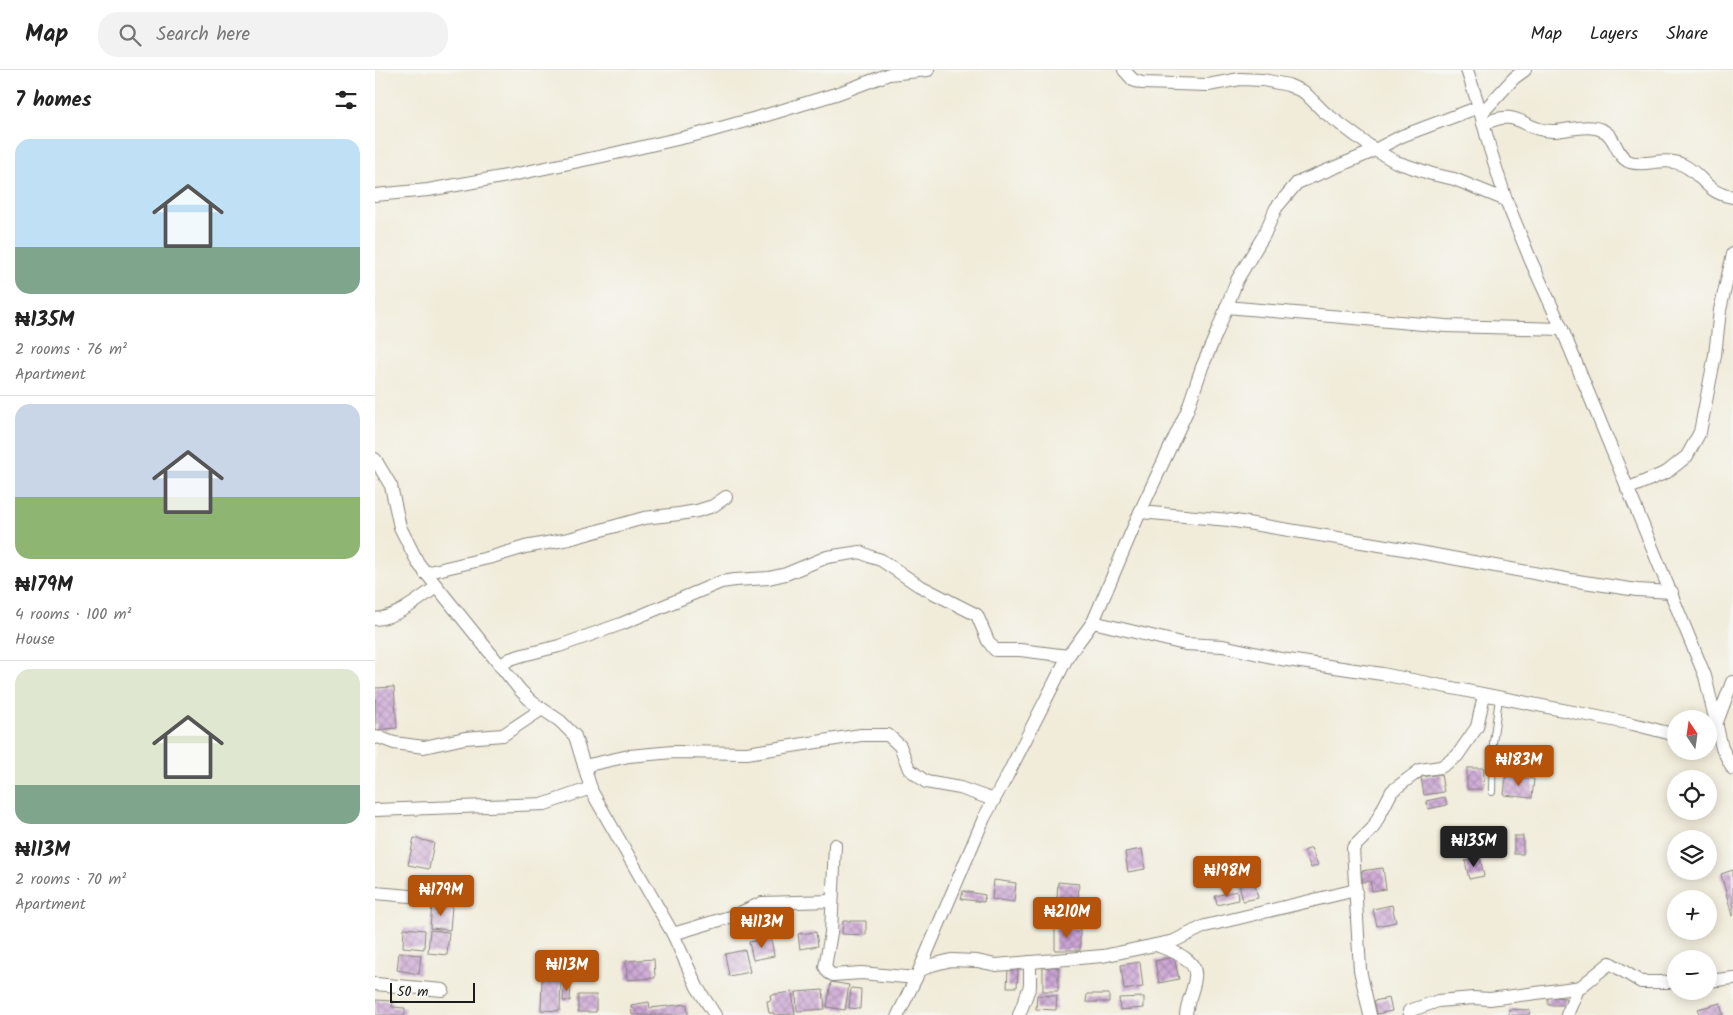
<!DOCTYPE html>
<meta charset="utf-8">
<style>
body{margin:0;font-family:Kalam,sans-serif;background:#f2f2f2;color:#222;height:100vh;display:flex;flex-direction:column;font-size:19px;white-space:nowrap}
*{box-sizing:border-box;margin:0}
p{font-size:16px;color:#767676}
.icon{flex:none;width:28px;height:28px;fill:none;stroke:currentColor;stroke-width:2;stroke-linecap:round;stroke-linejoin:round}
.map{position:relative;flex:1;overflow:hidden}
.side{display:flex;flex-direction:column;background:#fff;width:375px}
.side>*{flex:none}
.needle{width:32px;rotate:347deg}
.fabs{position:absolute;left:1292px;top:640px;display:grid;gap:10px}
.fabs a{display:grid;place-items:center;width:50px;height:50px;border-radius:50%;background:#fff;box-shadow:0 2px 12px #0003;font-size:25px}
.scale{position:absolute;left:15px;bottom:12px;width:85px;box-sizing:border-box;padding-left:5px;border:2px solid #1c1c1c;border-top:0;font-size:14px;line-height:18px;white-space:nowrap;color:#1c1c1c;-webkit-text-stroke:4px #f6f6f2;paint-order:stroke}
.price{position:absolute;translate:-50% -42px;padding:0 11px;border-radius:5px;background:#b45309;color:#fff;font-size:16px;line-height:32px;filter:drop-shadow(0 1px 2px #0008)}
.price::after{content:'';position:absolute;left:50%;top:30px;width:15px;height:11px;margin-left:-8px;background:inherit;clip-path:polygon(0 0,100% 0,50% 100%)}
.price.on{background:#222;color:#fff}
ul{padding:0;list-style:none}
li{display:grid;align-content:center;gap:10px;height:265px;padding:0 15px}
li+li{border-top:1px solid #e0e0e0}
li span{display:grid;place-items:center;height:155px;border-radius:15px;color:#555}
li>.icon{margin-inline-start:auto}
span .icon{width:90px;height:90px;fill:#fffc;stroke-width:1}
li b{font-size:21px}
h2{display:flex;justify-content:space-between;align-items:center;height:60px;padding:0 15px;font-size:21px}
header{display:flex;align-items:center;gap:30px;box-sizing:border-box;height:70px;padding:0 25px;background:#fff;border-bottom:1px solid #e0e0e0}
header strong{font-size:24px}
nav{display:flex;gap:28px;margin-inline-start:auto;font-size:18px}
.search{width:350px;height:45px;background:#f2f2f2;display:flex;align-items:center;gap:12px;box-sizing:border-box;padding:0 18px;border-radius:20px;color:#767676;font-size:19px}
main{display:flex;flex:1;min-height:0}
.map>svg:first-child{display:block}
.building{fill:url(#building-cross-hatch)}
.lines{fill:none;stroke-linecap:round;stroke-linejoin:round}
.lane-casing{stroke:#86847b;stroke-width:8}
.street-casing{stroke:#86847b;stroke-width:14}
.lane{stroke:#fff;stroke-width:6}
.street{stroke:#fff;stroke-width:12}
</style>
<header>
<strong>Map</strong>
<div class="search"><svg class="icon" aria-label="search" viewBox="0 0 24 24"><circle cx="10" cy="10" r="6"/><path d="M15 15l6 6"/></svg>Search here</div>
<nav><a>Map</a><a>Layers</a><a>Share</a></nav>
</header>
<main>
<section class="side">
<h2>7 homes<svg class="icon" aria-label="filters" viewBox="0 0 24 24"><path d="M4 7h16M4 17h16"/><circle cx="9" cy="7" r="2"/><circle cx="15" cy="17" r="2"/></svg></h2>
<ul>
<li><span style="background:linear-gradient(#bfe0f5 70%,#7fa58c 0)"><svg class="icon" aria-label="home" viewBox="0 0 24 24"><path d="M3 11l9-7 9 7M6 9v11h12V9"/></svg></span><div><b>₦135M</b><p>2 rooms · 76 m²</p><p>Apartment</p></div></li>
<li><span style="background:linear-gradient(#c9d6e8 60%,#8fb573 0)"><svg class="icon" aria-label="home" viewBox="0 0 24 24"><path d="M3 11l9-7 9 7M6 9v11h12V9"/></svg></span><div><b>₦179M</b><p>4 rooms · 100 m²</p><p>House</p></div></li>
<li><span style="background:linear-gradient(#dfe7d0 75%,#7fa58c 0)"><svg class="icon" aria-label="home" viewBox="0 0 24 24"><path d="M3 11l9-7 9 7M6 9v11h12V9"/></svg></span><div><b>₦113M</b><p>2 rooms · 70 m²</p><p>Apartment</p></div></li>
</ul>
</section>
<div class="map">
<svg width="1358" height="945" viewBox="0 0 1358 945">
<defs>
<pattern id="building-cross-hatch" width="8" height="8" patternUnits="userSpaceOnUse" patternTransform="scale(1.25)"><rect width="8" height="8" fill="#cba4d4"/><path d="M0 0l8 8M0 8l8-8" fill="none" stroke="#a485ab"/></pattern>
</defs>
<rect width="100%" height="100%" fill="#f6f6f2"/>
<filter id="ink" filterUnits="userSpaceOnUse"><feTurbulence type="fractalNoise" baseFrequency=".02" numOctaves="2"/><feDisplacementMap in="SourceGraphic" scale="10" xChannelSelector="R" yChannelSelector="G"/><feConvolveMatrix kernelMatrix="1 2 1 2 8 2 1 2 1" color-interpolation-filters="sRGB"/></filter>
<filter id="wash" filterUnits="userSpaceOnUse"><feTurbulence type="fractalNoise" baseFrequency=".0096" numOctaves="4" result="noise"/><feDisplacementMap in="SourceGraphic" scale="20" xChannelSelector="R" yChannelSelector="G"/><feGaussianBlur stdDeviation="1.12" result="paint"/><feColorMatrix in="noise" values="0 0 0 0 0 0 0 0 0 0 0 0 0 0 0 0 0 1.4 0 .05"/><feComposite in="paint" operator="in"/></filter>
<g filter="url(#wash)">
<rect width="100%" height="100%" fill="#f1ecda"/>
<g id="blocks">
<g class="building">
<polygon points="19,617 22,658 1,660 0,618"/>
<polygon points="1092,698 1109,698 1108,719 1092,719"/>
<polygon points="1066,704 1069,722 1049,725 1046,707"/>
<polygon points="1131,706 1159,709 1157,728 1129,725"/>
<polygon points="1070,727 1072,735 1053,739 1051,731"/>
<rect x="1139" y="766" width="9" height="18"/>
<polygon points="39,768 59,773 54,799 33,795"/>
<polygon points="936,778 943,795 936,798 929,781"/>
<polygon points="767,779 770,799 753,802 750,782"/>
<polygon points="1105,788 1109,806 1094,809 1090,791"/>
<polygon points="1008,798 1011,819 997,821 995,811 988,812 986,801"/>
<polygon points="1358,800 1358,845 1357,846 1346,804"/>
<polygon points="619,810 641,813 639,832 617,829"/>
<polygon points="879,810 883,828 868,831 864,813"/>
<polygon points="683,812 704,814 703,830 682,828"/>
<polygon points="588,821 610,825 609,832 586,829"/>
<polygon points="862,821 863,830 842,835 840,826"/>
<polygon points="57,834 77,836 75,860 55,858"/>
<polygon points="1017,835 1021,852 1002,856 998,839"/>
<polygon points="468,851 491,851 491,865 467,864"/>
<polygon points="29,858 50,860 49,879 28,877"/>
<rect x="680" y="858" width="25" height="22"/>
<polygon points="55,860 74,862 72,885 53,883"/>
<polygon points="441,862 443,876 425,879 423,864"/>
<polygon points="396,868 399,886 378,890 374,872"/>
<polygon points="370,880 375,902 354,906 350,884"/>
<polygon points="24,883 46,885 44,904 22,900"/>
<polygon points="799,887 804,909 784,913 780,891"/>
<polygon points="279,889 280,908 252,910 251,891"/>
<polygon points="765,892 768,917 749,920 746,895"/>
<rect x="668" y="897" width="15" height="24"/>
<polygon points="633,899 643,900 642,917 632,917"/>
<polygon points="167,908 186,909 185,941 166,940"/>
<polygon points="456,912 474,915 470,940 452,937"/>
<polygon points="189,913 196,913 195,931 188,931"/>
<polygon points="476,918 486,919 485,939 474,938"/>
<polygon points="448,920 450,939 422,941 421,922"/>
<polygon points="417,922 420,944 399,945 399,943 394,943 392,931 396,930 395,925"/>
<polygon points="712,924 734,924 734,932 711,932"/>
<rect x="203" y="925" width="18" height="17"/>
<polygon points="662,925 682,926 681,940 661,939"/>
<polygon points="769,927 769,938 745,940 744,928"/>
<polygon points="1173,927 1191,928 1191,935 1173,935"/>
<polygon points="1014,928 1017,941 1002,944 999,931"/>
<polygon points="1,930 18,931 17,937 30,938 30,945 0,945"/>
<polygon points="274,932 275,938 312,934 313,945 257,945 256,935"/>
<polygon points="1345,933 1348,945 1324,945 1323,939"/>
<polygon points="1134,939 1155,940 1154,945 1134,945"/>
</g>
</g>
</g>
<g filter="url(#ink)">
<use href="#blocks" fill-opacity="0" stroke="#86847b" stroke-width="1"/>
<g class="lines">
<defs>
<polyline id="lane" points="1117,722 1118,673 1124,628"/>
<g id="street">
<polyline points="749,0 758,10 767,13 833,15 865,9 888,10 913,15 929,22 949,42 1000,80 1021,92 1057,104 1079,109 1131,130"/>
<polyline points="1092,0 1104,37 1115,79 1131,130 1156,191 1187,259 1330,606 1347,678 1358,699"/>
<polyline points="1106,44 1139,8 1150,0"/>
<path d="M1108 54C1146 36 1147 62 1180 61 1196 60 1214 53 1229 61 1241 67 1241 87 1255 92 1271 97 1289 86 1308 95 1329 105 1330 123 1358 127"/>
<polyline points="0,125 53,120 132,106 228,86 324,64 392,45 464,23 514,4 553,0"/>
<polyline points="851,237 1071,256 1187,259"/>
<polyline points="0,389 16,416 25,457 43,493 145,620 157,632 185,651 200,666 217,722 298,864 322,917 340,945"/>
<polyline points="1252,419 1292,402 1312,386 1325,362 1340,285 1345,240 1358,184"/>
<polyline points="765,442 854,450 1023,478 1196,510 1262,520 1297,522"/>
<polyline points="50,503 117,487 150,477 194,469 269,448 304,444 322,441 338,436 351,427"/>
<path d="M0 549C23 547 43 530 61 517"/>
<polyline points="718,552 810,574 848,576 906,589 1007,604 1258,654 1301,665"/>
<polyline points="125,596 135,589 148,585 184,576 246,554 346,512 360,510 394,508 411,504 452,487 485,482 496,487 506,490 543,515 602,545 613,571 620,580 645,580 693,586"/>
<polyline points="1342,652 1357,612"/>
<polyline points="0,668 3,667 19,673 49,677 90,668 128,665 167,639"/>
<polyline points="209,696 254,686 298,682 372,683 486,665 513,665 525,676 534,699 551,712 585,718 619,730"/>
<polyline points="0,740 170,734 216,718"/>
<polyline points="460,775 456,863 450,897 454,903 458,905 486,903 541,908"/>
<polyline points="0,823 47,827"/>
<polyline points="298,864 358,846 387,833 457,831"/>
<path d="M781 875C794 880 823 888 820 907 819 921 812 930 811 945"/>
<polyline points="544,901 557,895 576,890 602,891 621,895 728,886 799,871 830,856 981,820"/>
<polyline points="1334,911 1358,908"/>
<polyline points="0,914 68,920"/>
<polyline points="1034,941 1063,931 1098,928 1115,929 1207,917"/>
<polyline points="523,945 541,908 609,748 632,706 693,586 718,552 765,442 812,341 827,297 842,262 862,210 889,165 901,138 922,113 992,84 1027,66 1104,37"/>
<polyline points="644,945 655,916 655,892"/>
<polyline points="995,945 985,900 978,778 998,758 1017,721 1045,700 1066,697 1082,686 1102,657 1109,625"/>
<polyline points="1192,945 1203,919 1235,893 1266,912 1301,912"/>
</g>
</defs>
<use href="#lane" class="lane-casing"/>
<use href="#street" class="street-casing"/>
<use href="#lane" class="lane"/>
<use href="#street" class="street"/>
</g>
</g>
</svg>
<div class="fabs">
<a><svg class="needle" viewBox="-14 -14 28 28"><path d="M0-13l5 13h-10z" fill="#e53935"/><path d="M0 13l5-13h-10z" fill="#767676"/></svg></a>
<a><svg class="icon" aria-label="locate" viewBox="0 0 24 24"><circle cx="12" cy="12" r="6"/><path d="M12 2v4M12 18v4M2 12h4M18 12h4"/></svg></a>
<a><svg class="icon" aria-label="layers" viewBox="0 0 24 24"><path d="M12 4l9 5-9 5-9-5zM3 14l9 5 9-5"/></svg></a>
<a>+</a>
<a>−</a>
</div>
<div class="scale">50 m</div>
<b class="price" style="left:1144px;top:717px">₦183M</b>
<b class="price on" style="left:1099px;top:798px">₦135M</b>
<b class="price" style="left:852px;top:828px">₦198M</b>
<b class="price" style="left:66px;top:847px">₦179M</b>
<b class="price" style="left:692px;top:869px">₦210M</b>
<b class="price" style="left:387px;top:879px">₦113M</b>
<b class="price" style="left:192px;top:922px">₦113M</b>
</div>
</main>
